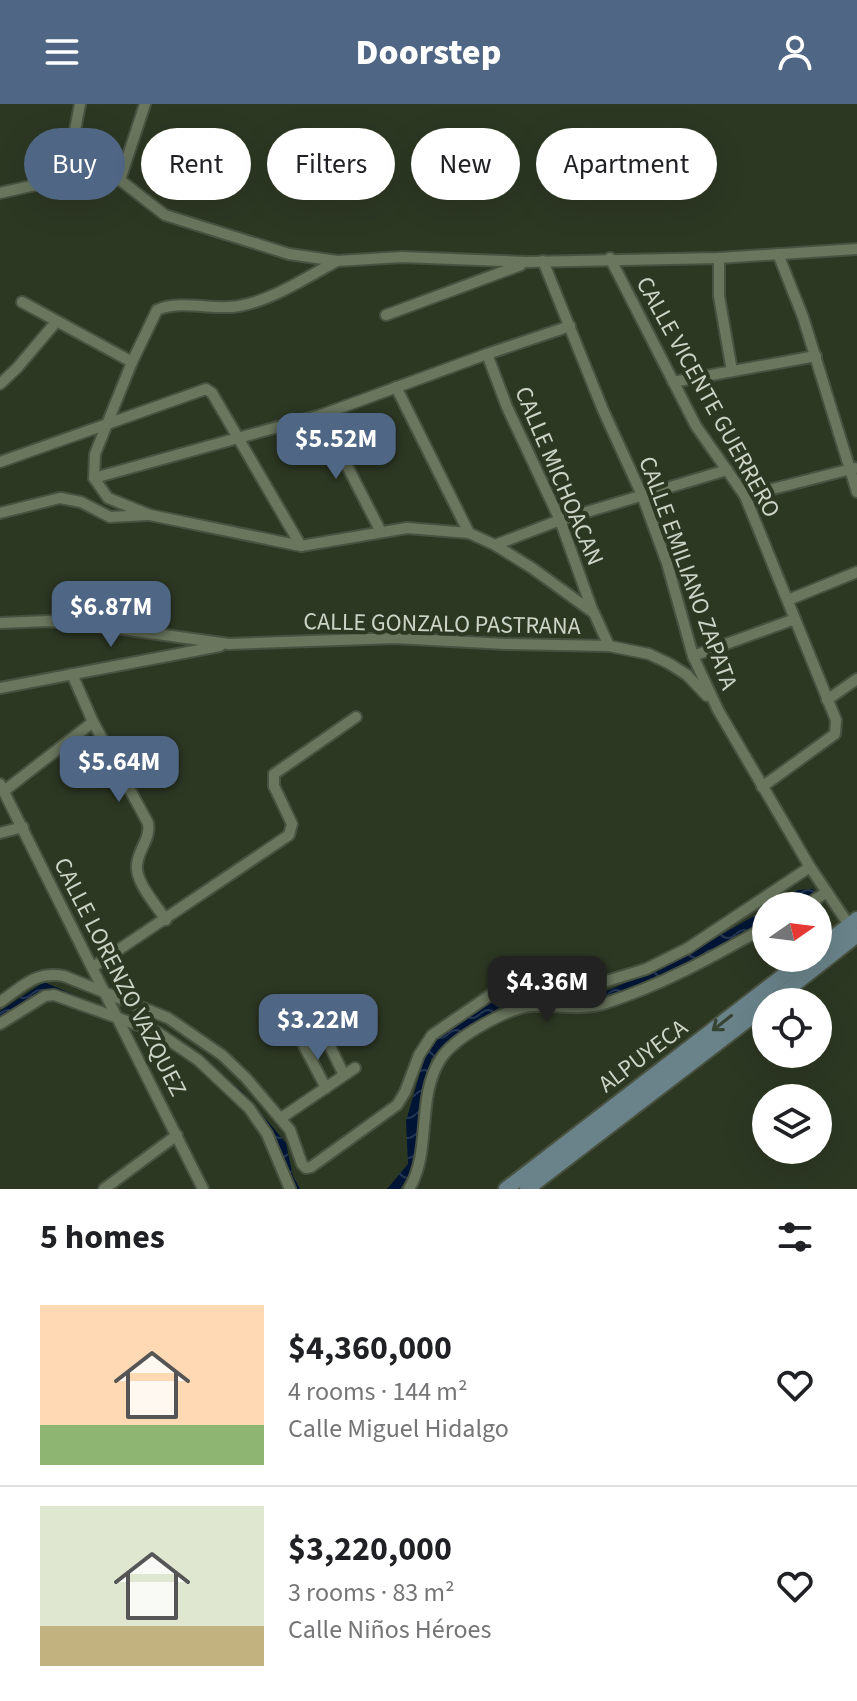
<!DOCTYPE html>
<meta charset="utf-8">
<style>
body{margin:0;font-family:"Source Sans 3",sans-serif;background:#f6f6f6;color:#202124;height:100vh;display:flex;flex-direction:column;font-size:30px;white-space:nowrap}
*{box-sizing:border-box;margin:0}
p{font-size:26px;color:#757577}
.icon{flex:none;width:44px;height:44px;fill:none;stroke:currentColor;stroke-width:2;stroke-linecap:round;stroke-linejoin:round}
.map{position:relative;height:1085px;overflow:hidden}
.sheet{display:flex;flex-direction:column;background:#fff;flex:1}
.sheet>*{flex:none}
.banner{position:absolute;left:24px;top:24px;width:810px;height:72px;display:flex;gap:16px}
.needle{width:52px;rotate:76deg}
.controls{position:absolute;left:752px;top:788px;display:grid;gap:16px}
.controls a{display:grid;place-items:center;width:80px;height:80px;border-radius:50%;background:#fff;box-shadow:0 8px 32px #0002;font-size:40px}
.price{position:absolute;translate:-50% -68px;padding:0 18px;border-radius:16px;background:#506685;color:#fff;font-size:26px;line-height:52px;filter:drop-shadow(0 2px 4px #0008)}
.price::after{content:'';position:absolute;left:50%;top:48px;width:24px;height:18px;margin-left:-12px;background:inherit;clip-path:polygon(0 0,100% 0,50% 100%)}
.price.selected{background:#222;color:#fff}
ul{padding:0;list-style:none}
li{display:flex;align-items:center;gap:24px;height:200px;padding:0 40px}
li+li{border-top:2px solid #e0e0e0}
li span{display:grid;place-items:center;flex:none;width:224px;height:160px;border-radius:0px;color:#555}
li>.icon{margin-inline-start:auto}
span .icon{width:96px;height:96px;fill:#fffc;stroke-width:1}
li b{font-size:34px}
h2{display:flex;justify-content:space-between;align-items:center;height:96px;padding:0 40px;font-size:34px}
.tag{padding:0 28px;border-radius:36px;background:#fff;box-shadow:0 8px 32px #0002;font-size:28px;line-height:72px}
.tag.selected{background:#506685;color:#fff}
header{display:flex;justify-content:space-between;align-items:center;height:104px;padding:0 40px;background:#506685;color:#fff;font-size:36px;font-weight:800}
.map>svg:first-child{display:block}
.water{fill:url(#water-waves)}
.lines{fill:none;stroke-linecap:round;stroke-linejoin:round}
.minor-casing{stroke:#495240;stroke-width:14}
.secondary-casing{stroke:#495240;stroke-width:18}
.minor{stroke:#6a765e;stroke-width:10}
.secondary{stroke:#6a838a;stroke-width:14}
.oneway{stroke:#364332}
.labels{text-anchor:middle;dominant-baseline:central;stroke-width:8;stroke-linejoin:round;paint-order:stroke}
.street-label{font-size:24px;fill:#cdd4c7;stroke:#2d3823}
</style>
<header><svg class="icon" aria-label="menu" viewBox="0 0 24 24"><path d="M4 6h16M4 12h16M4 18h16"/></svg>Doorstep<svg class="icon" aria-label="person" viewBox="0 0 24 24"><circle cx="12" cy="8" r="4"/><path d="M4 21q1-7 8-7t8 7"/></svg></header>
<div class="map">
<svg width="857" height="1085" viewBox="0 0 857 1085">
<defs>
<pattern id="water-waves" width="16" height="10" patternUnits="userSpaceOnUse" patternTransform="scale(2)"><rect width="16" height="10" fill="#001536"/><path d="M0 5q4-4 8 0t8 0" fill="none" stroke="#243652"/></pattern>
</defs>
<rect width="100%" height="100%" fill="#2d3823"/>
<g class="water">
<polygon points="813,785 816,793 798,802 771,802 798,786"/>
<polygon points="766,805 766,819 680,865 591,899 514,894 457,931 431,955 419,1016 416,1061 400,1085 387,1085 408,1060 406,1017 428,941 509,885 535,883 562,891 595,892 674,858"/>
<polygon points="44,878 182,937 243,988 286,1039 293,1072 300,1085 291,1085 284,1074 277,1035 194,955 148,924 44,887 0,917 0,907"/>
</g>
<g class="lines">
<defs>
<g id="minor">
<polyline points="66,74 80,0"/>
<polyline points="120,76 145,0"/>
<polyline points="0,89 66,74 120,76 165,111 289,150 337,157 402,153 527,158 719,154 857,145"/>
<polyline points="778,150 803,213 857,388"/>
<polyline points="610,154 696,322 745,392 836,616 835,630 762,683"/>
<polyline points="719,154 719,192 732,267"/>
<path d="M337 157C307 173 273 196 239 202 213 207 182 195 157 206L132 258 95 350 94 374 108 394 150 411 301 442 407 424 469 429 495 441 532 464 594 509 609 542"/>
<polyline points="543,157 603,306 642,391 667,459 693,552 718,606 810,763 851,824"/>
<polyline points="22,198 132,258"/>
<polyline points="386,211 521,161"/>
<polyline points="487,250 507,303 560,416 593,508"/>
<polyline points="673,278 816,252"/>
<polyline points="0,280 17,264 56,218"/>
<polyline points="396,283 469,429"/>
<polyline points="321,311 381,428"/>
<polyline points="0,358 206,285 212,289 301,442"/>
<polyline points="94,374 321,311 487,250 570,222"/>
<polyline points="745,392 855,364"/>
<polyline points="0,409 60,394 81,398 110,413 147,411"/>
<polyline points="495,441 560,416 727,366"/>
<polyline points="788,496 857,468"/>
<polyline points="0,519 48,517 100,522 229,540 395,534 506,540 609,542 649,550 670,560 687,571 707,592"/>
<polyline points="693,552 795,515"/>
<path d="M72 570 93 618 148 719C151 735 138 745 137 761 135 778 157 802 166 816"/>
<polyline points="0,584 220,542"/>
<polyline points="827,596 857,575"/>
<polyline points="0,680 203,1085"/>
<polyline points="4,687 93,618"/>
<polyline points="0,729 23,723"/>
<polyline points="805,802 827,788"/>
<polyline points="93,863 289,731 292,720 274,682 274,670 356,613"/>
<path d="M0 898C23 882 35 867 64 872L168 914 222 951 246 974 290 1026 302 1060 306 1064 311 1063 397 1001 405 988 419 951 432 931 496 887 524 879H600L646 865 688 844 810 763"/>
<polyline points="0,920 45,892 54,891 157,928 198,956 249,1004 267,1030 290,1085"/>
<polyline points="324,930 344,971"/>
<polyline points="304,942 326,984"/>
<polyline points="281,1014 355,964"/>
<polyline points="104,1085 177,1031"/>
<path d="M409 1085C432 1047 416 995 440 956 453 934 509 903 533 902 558 901 582 907 606 899 663 881 714 852 766 823"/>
</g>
<g id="secondary">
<polyline points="818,845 857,815"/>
<polyline points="772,898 857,831"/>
<polyline points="506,1085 806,854"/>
<polyline points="527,1085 766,902"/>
</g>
</defs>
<use href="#minor" class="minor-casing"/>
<use href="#secondary" class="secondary-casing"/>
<use href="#minor" class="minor"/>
<use href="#secondary" class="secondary"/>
</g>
<defs><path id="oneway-shaft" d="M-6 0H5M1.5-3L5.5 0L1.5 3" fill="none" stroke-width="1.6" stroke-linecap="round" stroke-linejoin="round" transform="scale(2)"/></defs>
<use class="oneway" href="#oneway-shaft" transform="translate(722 919) rotate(142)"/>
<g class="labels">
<g class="street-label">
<text transform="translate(708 293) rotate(61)">CALLE VICENTE GUERRERO</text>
<text transform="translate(559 372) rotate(67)">CALLE MICHOACAN</text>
<text transform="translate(688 469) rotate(70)">CALLE EMILIANO ZAPATA</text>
<text transform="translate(442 520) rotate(1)">CALLE GONZALO PASTRANA</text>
<text transform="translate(120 873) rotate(63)">CALLE LORENZO VAZQUEZ</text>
<text transform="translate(643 952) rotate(-37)">ALPUYECA</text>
</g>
</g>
</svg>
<div class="controls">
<a><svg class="needle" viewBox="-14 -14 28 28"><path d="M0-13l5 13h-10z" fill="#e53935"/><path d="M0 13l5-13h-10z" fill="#757577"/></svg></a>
<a><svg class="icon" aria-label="locate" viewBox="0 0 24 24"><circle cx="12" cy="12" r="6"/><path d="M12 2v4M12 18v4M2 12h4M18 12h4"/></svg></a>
<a><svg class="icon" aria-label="layers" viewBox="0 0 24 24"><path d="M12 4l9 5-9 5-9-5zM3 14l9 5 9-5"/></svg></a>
</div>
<b class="price" style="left:336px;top:377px">$5.52M</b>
<b class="price" style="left:111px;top:545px">$6.87M</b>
<b class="price" style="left:119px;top:700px">$5.64M</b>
<b class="price selected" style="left:547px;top:920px">$4.36M</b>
<b class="price" style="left:318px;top:958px">$3.22M</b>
<div class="banner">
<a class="tag selected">Buy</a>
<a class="tag">Rent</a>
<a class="tag">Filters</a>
<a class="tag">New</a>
<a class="tag">Apartment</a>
</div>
</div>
<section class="sheet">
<h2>5 homes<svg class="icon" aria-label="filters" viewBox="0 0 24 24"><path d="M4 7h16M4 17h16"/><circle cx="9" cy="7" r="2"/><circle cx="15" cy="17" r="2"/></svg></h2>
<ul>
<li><span style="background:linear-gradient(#ffd9b3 75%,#8fb573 0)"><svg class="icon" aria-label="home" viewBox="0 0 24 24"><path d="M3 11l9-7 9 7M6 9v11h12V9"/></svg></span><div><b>$4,360,000</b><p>4 rooms · 144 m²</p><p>Calle Miguel Hidalgo</p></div><svg class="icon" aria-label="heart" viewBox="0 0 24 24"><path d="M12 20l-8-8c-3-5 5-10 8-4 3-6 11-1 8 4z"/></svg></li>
<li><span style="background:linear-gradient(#dfe7d0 75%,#c2b280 0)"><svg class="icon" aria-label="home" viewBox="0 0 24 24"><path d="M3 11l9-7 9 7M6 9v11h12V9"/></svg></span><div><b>$3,220,000</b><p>3 rooms · 83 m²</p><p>Calle Niños Héroes</p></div><svg class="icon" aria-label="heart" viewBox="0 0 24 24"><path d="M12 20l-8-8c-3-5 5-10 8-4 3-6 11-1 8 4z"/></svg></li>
</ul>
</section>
